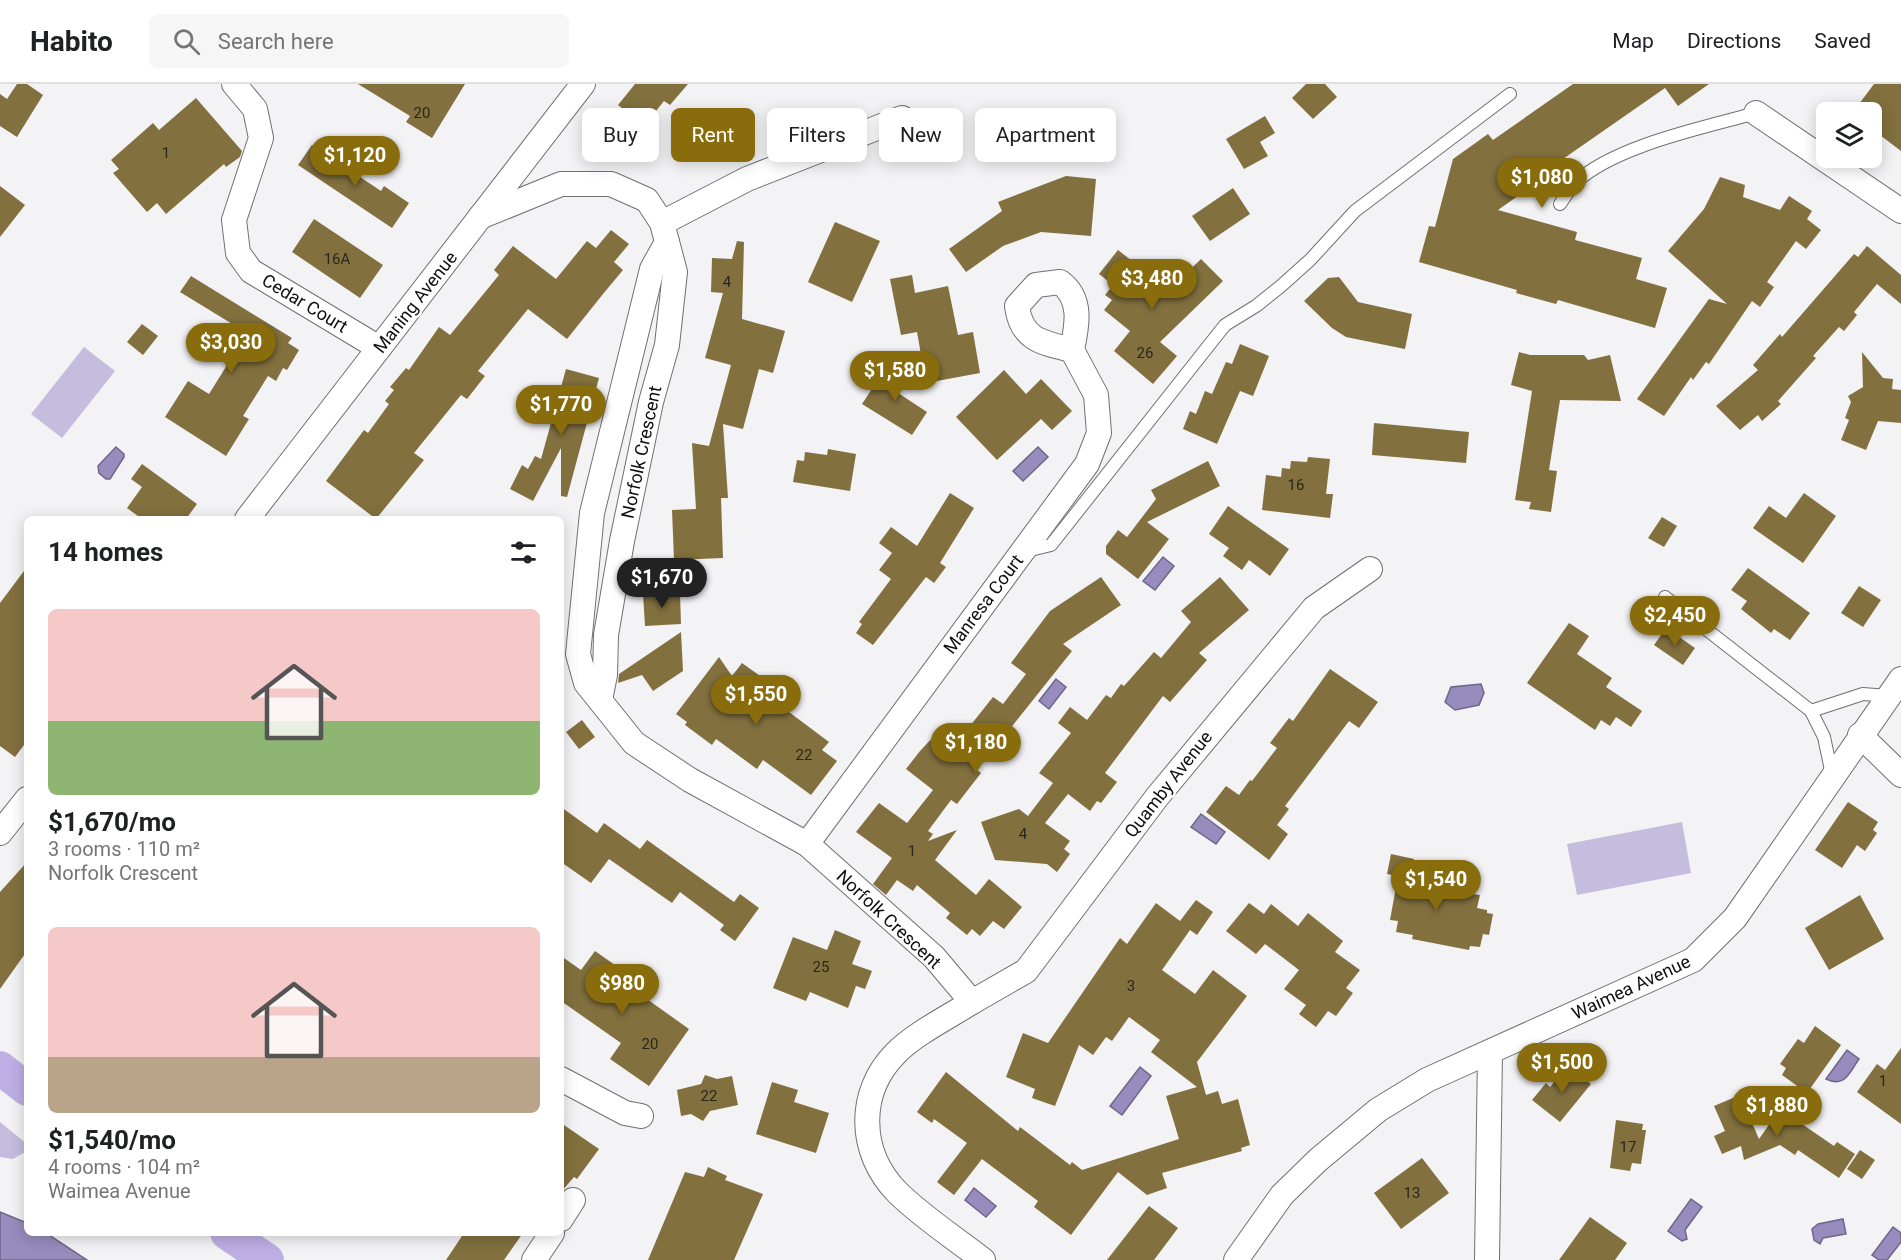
<!DOCTYPE html>
<meta charset="utf-8">
<style>
body{margin:0;font-family:Roboto,sans-serif;background:#f6f6f6;color:#202124;height:100vh;display:flex;flex-direction:column;font-size:22px;white-space:nowrap}
*{box-sizing:border-box;margin:0}
p{font-size:20px;color:#757577}
.icon{flex:none;width:33px;height:33px;fill:none;stroke:currentColor;stroke-width:2;stroke-linecap:round;stroke-linejoin:round}
.map{position:relative;flex:1;overflow:hidden}
.drawer{position:absolute;left:24px;top:432px;width:540px;height:720px;display:flex;flex-direction:column;background:#fff;border-radius:9px;box-shadow:0 3px 15px #0003}
.drawer>*{flex:none}
.banner{position:absolute;left:582px;top:24px;width:570px;height:54px;display:flex;gap:12px}
.buttons{position:absolute;left:1816px;top:18px;display:grid;gap:12px}
.buttons a{display:grid;place-items:center;width:66px;height:66px;border-radius:9px;background:#fff;box-shadow:0 3px 15px #0003;font-size:30px}
.price{position:absolute;translate:-50% -51px;padding:0 14px;border-radius:21px;background:#896d0d;color:#fff;font-size:20px;line-height:39px;filter:drop-shadow(0 2px 3px #0008)}
.price::after{content:'';position:absolute;left:50%;top:36px;width:18px;height:14px;margin-left:-9px;background:inherit;clip-path:polygon(0 0,100% 0,50% 100%)}
.price.active{background:#222;color:#fff}
ul{padding:0;list-style:none}
li{display:grid;align-content:center;gap:12px;height:318px;padding:0 24px}
li span{display:grid;place-items:center;height:186px;border-radius:9px;color:#555}
li>.icon{margin-inline-start:auto}
span .icon{width:108px;height:108px;fill:#fffc;stroke-width:1}
li b{font-size:26px}
h2{display:flex;justify-content:space-between;align-items:center;height:72px;padding:0 24px;font-size:26px}
.chip{padding:0 21px;border-radius:9px;background:#fff;box-shadow:0 3px 15px #0003;font-size:21px;line-height:54px}
.chip.active{background:#896d0d;color:#fff}
header{display:flex;align-items:center;gap:36px;box-sizing:border-box;height:84px;padding:0 30px;background:#fff;border-bottom:2px solid #e0e0e0}
header strong{font-size:28px}
nav{display:flex;gap:33px;margin-inline-start:auto;font-size:21px}
.search{width:420px;height:54px;background:#f6f6f6;display:flex;align-items:center;gap:15px;box-sizing:border-box;padding:0 21px;border-radius:9px;color:#757577;font-size:22px}
.map>svg:first-child{display:block}
.green{fill:#c4bdde}
.water{fill:#978cbd;stroke:#6e6689;stroke-width:1.5}
.building{fill:#82703e}
.lines{fill:none;stroke-linecap:round;stroke-linejoin:round}
.service-casing{stroke:#707072;stroke-width:14}
.minor-casing{stroke:#707072;stroke-width:26}
.primary-casing{stroke:#cfcfcf;stroke-width:34}
.service{stroke:#fff;stroke-width:12}
.minor{stroke:#fff;stroke-width:24}
.primary{stroke:#beaee6;stroke-width:33}
.labels{text-anchor:middle;dominant-baseline:central;stroke-width:5;stroke-linejoin:round;paint-order:stroke}
.number-label{font-size:15px;fill:#2b261b}
.street-label{font-size:18px;fill:#0e0e0f;stroke:#fff}
</style>
<header>
<strong>Habito</strong>
<div class="search"><svg class="icon" aria-label="search" viewBox="0 0 24 24"><circle cx="10" cy="10" r="6"/><path d="M15 15l6 6"/></svg>Search here</div>
<nav><a>Map</a><a>Directions</a><a>Saved</a></nav>
</header>
<div class="map">
<svg width="1901" height="1176" viewBox="0 0 1901 1176">
<rect width="100%" height="100%" fill="#f3f2f5"/>
<g class="green">
<polygon points="84,263 115,287 62,354 31,330"/>
<polygon points="1682,738 1691,789 1577,811 1567,760"/>
<polygon points="0,1038 27,1060 27,1067 13,1075 0,1073"/>
</g>
<g class="water">
<polygon points="116,363 124,370 124,373 110,395 106,395 99,389 98,382"/>
<polygon points="1038,363 1048,373 1023,397 1013,387"/>
<polygon points="1163,473 1174,482 1155,506 1143,497"/>
<polygon points="1056,595 1066,603 1049,625 1039,617"/>
<polygon points="1481,600 1484,609 1479,621 1455,626 1445,618 1451,603"/>
<polygon points="1201,730 1225,748 1216,760 1191,743"/>
<path d="M1847 966 1859 975C1849 989 1845 1004 1826 995Z"/>
<polygon points="1140,983 1151,992 1122,1031 1110,1022"/>
<polygon points="974,1104 996,1122 986,1133 965,1116"/>
<polygon points="1691,1115 1702,1123 1685,1146 1687,1155 1682,1157 1668,1147"/>
<polygon points="0,1128 27,1139 27,1149 46,1149 87,1176 0,1176"/>
<polygon points="1843,1135 1846,1150 1823,1154 1820,1160 1814,1156 1812,1145 1818,1140"/>
<polygon points="1893,1143 1901,1149 1901,1158 1887,1176 1879,1176 1872,1171"/>
</g>
<g class="building">
<polygon points="17,0 27,0 43,11 17,53 0,42 0,10 7,15"/>
<polygon points="358,0 465,0 432,54 406,38 410,32"/>
<polygon points="635,0 688,0 670,21 664,17 644,42 618,21"/>
<polygon points="1306,0 1325,0 1337,13 1313,35 1292,14"/>
<polygon points="1573,0 1709,0 1678,22 1665,4 1527,100 1529,104 1498,126 1577,148 1575,156 1642,174 1636,195 1667,204 1655,244 1558,216 1556,220 1516,209 1517,206 1419,178 1429,142 1435,143 1453,75 1488,50 1493,56"/>
<polygon points="1874,0 1901,0 1901,67 1872,45 1872,28 1853,28"/>
<polygon points="196,14 242,67 240,73 226,83 224,80 166,130 157,119 147,128 113,89 119,85 111,76 153,39 159,46"/>
<polygon points="1265,32 1275,49 1260,58 1268,72 1244,85 1226,55"/>
<polygon points="312,61 381,107 384,102 409,119 392,144 298,81"/>
<polygon points="1066,92 1096,95 1091,152 1041,148 1003,162 966,188 949,165 1002,127 998,118"/>
<polygon points="1720,93 1745,101 1743,113 1780,126 1789,112 1812,127 1807,135 1821,146 1806,165 1796,157 1767,198 1774,203 1760,223 1752,217 1709,280 1706,278 1693,296 1691,293 1664,332 1637,315 1709,215 1727,220 1668,167 1704,125"/>
<polygon points="0,102 25,121 0,153"/>
<polygon points="1233,104 1250,130 1210,157 1192,132"/>
<polygon points="314,135 383,181 360,214 292,168"/>
<polygon points="835,138 880,157 852,218 808,198"/>
<polygon points="611,146 629,160 614,178 623,186 603,210 567,255 528,225 478,287 485,292 467,315 461,311 414,369 424,376 376,435 326,397 364,346 368,349 389,320 385,317 394,306 390,303 406,284 409,286 439,243 450,251 499,191 494,186 513,162 556,195 587,157 596,164"/>
<polygon points="737,157 744,158 742,235 785,247 773,289 759,285 743,345 723,340 728,414 721,414 723,474 674,476 672,426 696,425 692,359 709,362 731,281 705,274 723,209 711,208 712,174 732,175"/>
<polygon points="1867,162 1901,191 1901,220 1877,200 1854,228 1857,231 1844,247 1839,243 1813,272 1816,274 1778,317 1781,320 1762,337 1758,331 1740,346 1716,322 1758,286 1753,281 1780,250 1782,253 1854,170 1858,173"/>
<polygon points="1118,166 1169,206 1201,175 1223,197 1160,258 1177,272 1153,300 1114,267 1130,247 1104,226 1112,216 1105,211 1113,201 1099,190"/>
<polygon points="912,191 915,209 948,202 958,251 973,248 980,289 926,299 917,248 901,251 890,195"/>
<polygon points="191,192 292,254 288,259 299,266 287,286 283,284 276,297 268,292 243,332 249,335 226,372 165,333 188,297 209,310 247,249 180,208"/>
<polygon points="1339,193 1358,218 1412,230 1405,265 1346,253 1332,244 1304,217 1328,194"/>
<polygon points="142,240 158,252 143,271 127,258"/>
<polygon points="1240,260 1269,272 1253,312 1240,307 1217,360 1183,345 1190,327 1196,330 1205,307 1212,310 1226,278 1232,280"/>
<polygon points="1519,268 1530,271 1584,271 1588,276 1610,271 1621,317 1560,316 1549,386 1557,387 1551,428 1529,425 1531,418 1515,416 1532,307 1511,301"/>
<polygon points="1862,268 1883,294 1893,295 1892,305 1901,306 1901,339 1878,337 1866,366 1841,356 1849,336 1845,334 1851,318 1848,312 1863,303"/>
<polygon points="566,285 599,294 567,413 561,412 561,364 533,417 510,405 522,381 528,385 535,372 541,375"/>
<polygon points="885,285 893,285 917,301 892,305 927,328 912,351 862,320"/>
<polygon points="1004,286 1026,310 1041,295 1072,327 1052,346 1041,335 997,376 956,333"/>
<polygon points="1374,339 1469,348 1466,379 1372,371"/>
<polygon points="828,365 856,370 850,407 793,398 797,376 804,377 805,368 827,371"/>
<polygon points="1308,373 1330,375 1326,410 1333,410 1330,434 1262,426 1266,391 1281,393 1282,384 1290,385 1291,377 1307,378"/>
<polygon points="1208,377 1220,402 1147,438 1169,455 1138,495 1106,470 1106,462 1118,446 1127,453 1156,415 1151,406"/>
<polygon points="142,380 197,420 186,435 142,435 127,424 142,403 131,395"/>
<polygon points="950,409 974,424 940,479 946,483 934,499 926,493 873,561 856,549 862,540 859,538 891,495 879,486 892,469 879,459 891,443 917,462"/>
<polygon points="1804,409 1836,432 1803,479 1753,444 1769,422 1786,434"/>
<polygon points="1228,422 1289,465 1270,492 1249,476 1242,486 1223,472 1229,464 1209,450"/>
<polygon points="1662,433 1677,442 1664,463 1648,454"/>
<polygon points="27,483 27,657 15,673 0,662 0,519"/>
<polygon points="1748,484 1810,529 1790,556 1774,545 1771,549 1741,525 1747,517 1731,506"/>
<polygon points="1101,493 1121,521 1063,560 1072,567 977,686 981,689 957,720 951,716 928,747 933,750 928,757 957,746 935,776 976,811 989,795 1022,823 1004,845 993,837 980,852 972,845 967,851 946,834 950,829 917,801 913,807 897,796 886,811 873,800 892,774 856,748 879,719 907,739 933,706 906,685 920,667 938,648 954,662 993,613 1003,620 1026,590 1011,579 1050,527"/>
<polygon points="1220,493 1249,526 1199,569 1207,576 1170,618 1163,612 1105,689 1117,698 1101,719 1097,717 1090,727 1068,710 1045,739 1070,757 1064,765 1070,770 1057,788 1047,780 995,776 981,738 1019,725 1028,732 1053,699 1039,689 1071,649 1058,639 1070,623 1087,636 1106,611 1111,614 1121,600 1124,602 1154,568 1161,574 1191,538 1181,527"/>
<polygon points="1859,502 1881,516 1863,543 1841,529"/>
<polygon points="643,510 680,510 681,540 645,542"/>
<polygon points="1569,539 1589,552 1577,570 1612,594 1606,603 1642,627 1631,643 1616,633 1610,642 1601,636 1595,646 1527,599"/>
<polygon points="1666,544 1695,564 1683,581 1654,561"/>
<polygon points="681,548 683,587 653,607 642,591 618,599 619,590"/>
<polygon points="719,573 732,592 742,579 763,594 759,599 784,618 781,622 829,658 822,666 837,677 811,711 763,676 757,685 716,655 712,661 685,641 687,638 676,630"/>
<polygon points="1330,585 1378,618 1359,644 1349,637 1285,722 1289,725 1277,741 1288,750 1269,776 1206,728 1226,702 1239,711 1250,696 1252,697 1277,664 1270,659 1289,634 1293,637"/>
<polygon points="582,636 595,653 579,665 566,648"/>
<polygon points="1848,718 1878,738 1873,746 1877,749 1865,767 1857,761 1842,784 1815,766"/>
<polygon points="561,723 597,749 604,739 640,765 647,756 734,818 740,810 759,824 735,857 720,846 724,841 680,808 672,819 609,775 591,799 561,778"/>
<polygon points="1391,770 1414,775 1411,791 1424,794 1423,803 1480,811 1477,824 1487,826 1487,829 1493,830 1489,851 1483,850 1480,863 1470,862 1469,866 1412,855 1413,851 1396,848 1398,837 1390,836 1398,792 1387,790"/>
<polygon points="27,778 27,867 0,905 0,808"/>
<polygon points="1860,811 1884,855 1829,886 1805,844"/>
<polygon points="1196,816 1213,828 1197,851 1190,846 1162,886 1195,910 1213,886 1247,912 1197,978 1206,1011 1218,1007 1222,1020 1238,1015 1250,1061 1241,1064 1242,1067 1162,1089 1167,1104 1147,1111 1118,1088 1071,1151 1034,1123 1038,1117 982,1075 954,1111 937,1098 967,1059 934,1035 932,1039 917,1028 946,988 1018,1047 1020,1043 1070,1081 1072,1078 1082,1086 1179,1055 1166,1012 1197,1003 1151,968 1160,956 1129,933 1112,957 1106,953 1093,971 1079,961 1055,1022 1032,1014 1035,1005 1006,993 1023,949 1048,959 1120,854 1127,860 1156,819 1180,837"/>
<polygon points="1249,819 1264,830 1271,820 1298,842 1308,829 1343,857 1335,868 1360,886 1346,904 1353,909 1336,932 1328,927 1316,943 1299,930 1306,921 1284,905 1299,886 1265,860 1256,870 1226,847"/>
<polygon points="835,846 861,857 852,880 872,887 865,905 856,902 848,924 810,908 806,917 773,904 793,853 827,866"/>
<polygon points="595,867 642,900 639,903 647,909 644,913 689,945 649,1002 610,975 621,959 561,917 561,872 581,886"/>
<polygon points="1815,942 1841,961 1807,1009 1782,991 1786,984 1780,980 1798,955 1804,959"/>
<polygon points="1901,964 1901,1040 1857,1008 1877,980 1885,986"/>
<polygon points="1568,981 1591,1000 1560,1038 1532,1016 1546,999 1550,1003"/>
<polygon points="705,991 717,995 732,992 738,1021 710,1027 703,1037 691,1030 681,1032 677,1006 701,1000"/>
<polygon points="772,998 798,1006 794,1018 829,1029 816,1069 756,1050"/>
<polygon points="1740,1011 1759,1055 1780,1025 1834,1062 1837,1058 1855,1070 1839,1094 1798,1066 1795,1071 1780,1061 1744,1076 1741,1062 1722,1070 1714,1052 1725,1047 1714,1022"/>
<polygon points="1616,1036 1643,1040 1642,1046 1646,1046 1641,1080 1632,1079 1630,1087 1610,1084"/>
<polygon points="561,1039 599,1065 577,1095 574,1093 561,1108"/>
<polygon points="1860,1066 1875,1076 1862,1095 1847,1085"/>
<polygon points="1422,1074 1449,1109 1401,1145 1374,1109"/>
<polygon points="708,1083 727,1092 725,1096 763,1110 734,1176 648,1176 685,1088 704,1093"/>
<polygon points="1149,1122 1178,1144 1154,1176 1107,1176"/>
<polygon points="1590,1133 1627,1159 1615,1176 1559,1176"/>
<polygon points="464,1149 523,1149 504,1176 446,1176"/>
</g>
<g class="lines">
<defs>
<g id="service">
<path d="M1560 120C1565 113 1570 104 1576 98 1617 61 1703 44 1756 29"/>
<polyline points="1026,467 1051,461 1225,241 1256,222 1281,202 1310,176 1355,127 1510,10"/>
<polyline points="1665,513 1811,627 1824,653 1832,691"/>
<polyline points="1811,627 1863,610 1888,612"/>
</g>
<g id="minor">
<polyline points="234,0 255,25 261,54 234,136 238,169 251,187 379,264"/>
<polyline points="1756,29 1901,127"/>
<polyline points="480,133 561,100 611,100 647,116 662,139 675,188 667,261 651,318 622,457 606,551 605,591 600,616"/>
<polyline points="662,139 747,95 902,34"/>
<path d="M667 158 652 185 592 429 578 570 586 599 634 659 690 696 807 760 934 873 972 918C950 932 913 951 896 969 857 1008 858 1068 897 1108 922 1133 955 1154 983 1176"/>
<polyline points="247,435 583,0"/>
<polyline points="1860,651 1901,691"/>
<polyline points="0,749 27,715"/>
<path d="M807 760 1087 380 1099 349 1096 311 1072 266C1043 259 1021 256 1017 222L1036 201 1060 198C1083 215 1077 242 1072 266"/>
<polyline points="972,918 1026,887 1157,713 1314,524 1370,485"/>
<polyline points="561,995 625,1029 641,1032"/>
<polyline points="561,1135 573,1116"/>
<polyline points="534,1176 552,1149"/>
<polyline points="1236,1176 1282,1111 1318,1076 1378,1026 1427,996 1693,876 1735,834 1901,595"/>
<polyline points="1487,1176 1490,968"/>
</g>
<g id="primary">
<polyline points="0,984 27,1005"/>
<polyline points="227,1149 267,1176"/>
</g>
</defs>
<use href="#service" class="service-casing"/>
<use href="#minor" class="minor-casing"/>
<use href="#primary" class="primary-casing"/>
<use href="#service" class="service"/>
<use href="#minor" class="minor"/>
<use href="#primary" class="primary"/>
</g>
<g class="labels">
<g class="number-label">
<text x="422" y="29">20</text>
<text x="166" y="69">1</text>
<text x="337" y="175">16A</text>
<text x="727" y="198">4</text>
<text x="1145" y="269">26</text>
<text x="1296" y="401">16</text>
<text x="804" y="671">22</text>
<text x="1023" y="750">4</text>
<text x="912" y="767">1</text>
<text x="821" y="883">25</text>
<text x="1131" y="902">3</text>
<text x="650" y="960">20</text>
<text x="1883" y="997">1</text>
<text x="709" y="1012">22</text>
<text x="1628" y="1063">17</text>
<text x="1412" y="1109">13</text>
</g>
<g class="street-label">
<text transform="translate(415 218) rotate(-52)">Maning Avenue</text>
<text transform="translate(305 219) rotate(31)">Cedar Court</text>
<text transform="translate(641 368) rotate(-78)">Norfolk Crescent</text>
<text transform="translate(983 520) rotate(-53)">Manresa Court</text>
<text transform="translate(1168 700) rotate(-52)">Quamby Avenue</text>
<text transform="translate(889 835) rotate(43)">Norfolk Crescent</text>
<text transform="translate(1631 903) rotate(-25)">Waimea Avenue</text>
</g>
</g>
</svg>
<div class="buttons">
<a><svg class="icon" aria-label="layers" viewBox="0 0 24 24"><path d="M12 4l9 5-9 5-9-5zM3 14l9 5 9-5"/></svg></a>
</div>
<b class="price" style="left:355px;top:103px">$1,120</b>
<b class="price" style="left:1542px;top:125px">$1,080</b>
<b class="price" style="left:1152px;top:226px">$3,480</b>
<b class="price" style="left:231px;top:290px">$3,030</b>
<b class="price" style="left:895px;top:318px">$1,580</b>
<b class="price" style="left:561px;top:352px">$1,770</b>
<b class="price active" style="left:662px;top:525px">$1,670</b>
<b class="price" style="left:1675px;top:563px">$2,450</b>
<b class="price" style="left:756px;top:642px">$1,550</b>
<b class="price" style="left:976px;top:690px">$1,180</b>
<b class="price" style="left:1436px;top:827px">$1,540</b>
<b class="price" style="left:622px;top:931px">$980</b>
<b class="price" style="left:1562px;top:1010px">$1,500</b>
<b class="price" style="left:1777px;top:1053px">$1,880</b>
<div class="banner">
<a class="chip">Buy</a>
<a class="chip active">Rent</a>
<a class="chip">Filters</a>
<a class="chip">New</a>
<a class="chip">Apartment</a>
</div>
<section class="drawer">
<h2>14 homes<svg class="icon" aria-label="filters" viewBox="0 0 24 24"><path d="M4 7h16M4 17h16"/><circle cx="9" cy="7" r="2"/><circle cx="15" cy="17" r="2"/></svg></h2>
<ul>
<li><span style="background:linear-gradient(#f6c9c9 60%,#8fb573 0)"><svg class="icon" aria-label="home" viewBox="0 0 24 24"><path d="M3 11l9-7 9 7M6 9v11h12V9"/></svg></span><div><b>$1,670/mo</b><p>3 rooms · 110 m²</p><p>Norfolk Crescent</p></div></li>
<li><span style="background:linear-gradient(#f6c9c9 70%,#b9a48a 0)"><svg class="icon" aria-label="home" viewBox="0 0 24 24"><path d="M3 11l9-7 9 7M6 9v11h12V9"/></svg></span><div><b>$1,540/mo</b><p>4 rooms · 104 m²</p><p>Waimea Avenue</p></div></li>
</ul>
</section>
</div>
